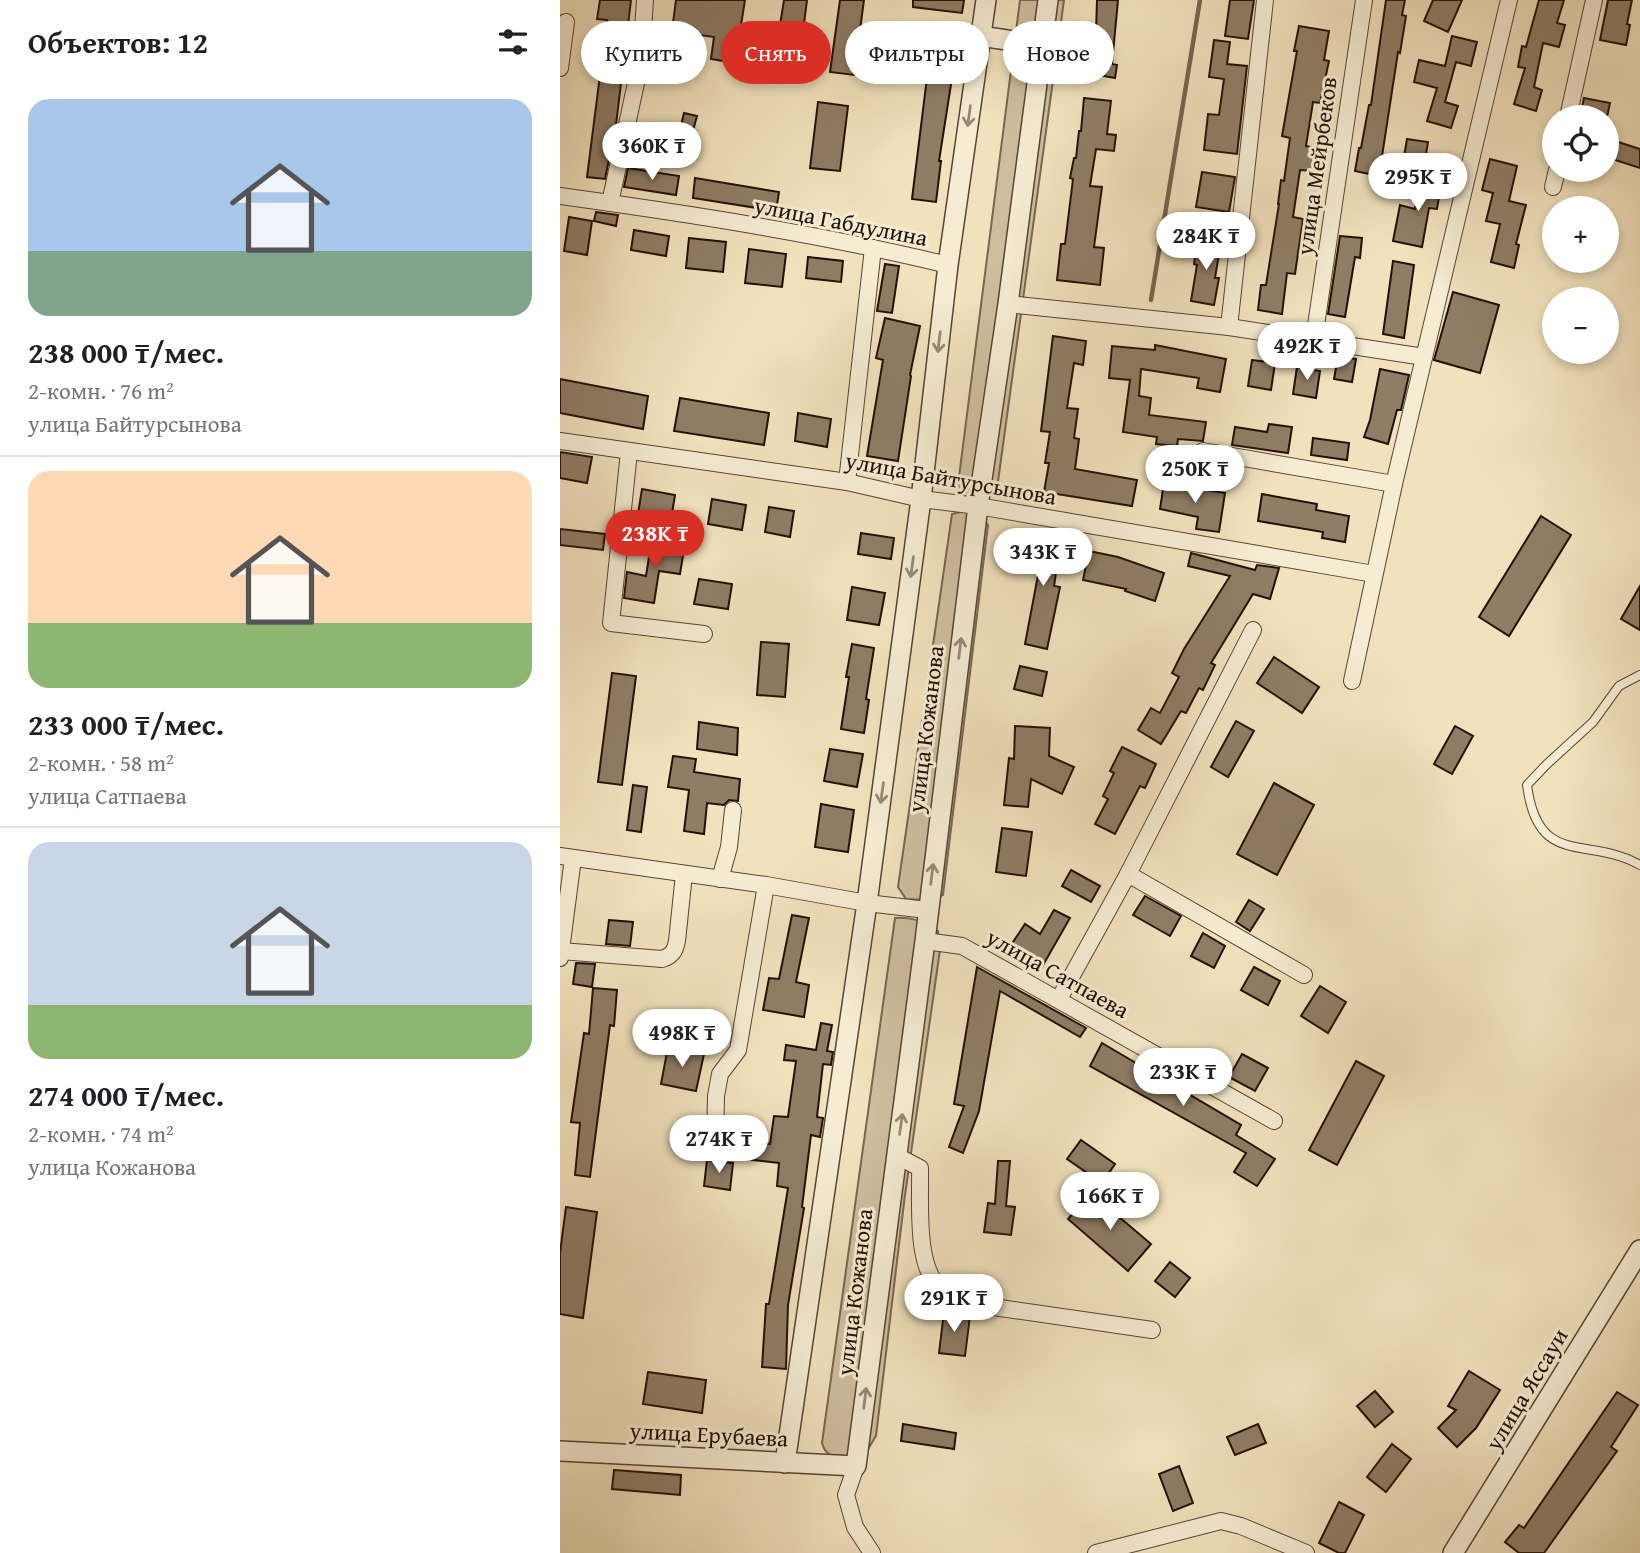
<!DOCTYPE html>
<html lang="ru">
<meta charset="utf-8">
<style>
body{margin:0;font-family:"Gentium Book Plus",serif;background:#f6f6f6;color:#202124;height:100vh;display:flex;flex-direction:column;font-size:26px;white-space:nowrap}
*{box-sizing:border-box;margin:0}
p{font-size:23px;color:#757577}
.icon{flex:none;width:38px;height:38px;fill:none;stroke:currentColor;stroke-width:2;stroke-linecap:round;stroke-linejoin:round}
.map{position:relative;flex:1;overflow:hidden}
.sheet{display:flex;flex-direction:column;background:#fff;width:560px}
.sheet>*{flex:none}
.top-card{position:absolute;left:21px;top:21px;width:665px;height:63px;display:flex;gap:14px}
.tools{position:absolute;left:982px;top:105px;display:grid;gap:14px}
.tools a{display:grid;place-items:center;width:77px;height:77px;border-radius:50%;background:#fff;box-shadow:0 4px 10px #0003;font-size:35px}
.price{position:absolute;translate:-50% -60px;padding:0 16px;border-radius:24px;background:#fff;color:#222;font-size:23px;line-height:46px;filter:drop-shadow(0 2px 4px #0008)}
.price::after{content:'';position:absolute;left:50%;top:42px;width:21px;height:16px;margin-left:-10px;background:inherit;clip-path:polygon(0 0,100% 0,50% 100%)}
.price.active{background:#d93025;color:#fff}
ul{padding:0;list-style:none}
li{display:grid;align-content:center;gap:14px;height:371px;padding:0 28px}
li+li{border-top:2px solid #e0e0e0}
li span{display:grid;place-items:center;height:217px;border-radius:21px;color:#555}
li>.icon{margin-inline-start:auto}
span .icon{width:126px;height:126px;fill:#fffc;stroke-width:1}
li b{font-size:30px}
h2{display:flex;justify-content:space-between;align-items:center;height:84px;padding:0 28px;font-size:30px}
.tag{padding:0 24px;border-radius:32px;background:#fff;box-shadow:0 4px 10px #0003;font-size:24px;line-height:63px}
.tag.active{background:#d93025;color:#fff}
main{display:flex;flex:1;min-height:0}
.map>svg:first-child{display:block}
.green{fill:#cebe9e;stroke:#796752;stroke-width:2}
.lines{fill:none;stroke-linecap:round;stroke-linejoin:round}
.stream{stroke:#75634e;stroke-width:4.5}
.building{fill:#8f7d65;stroke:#241005;stroke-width:2}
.service-casing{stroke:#574433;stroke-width:10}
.minor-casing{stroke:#574433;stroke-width:18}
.tertiary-casing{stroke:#574433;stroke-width:22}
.service{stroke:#f6ecd4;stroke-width:8}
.minor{stroke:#f6ecd4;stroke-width:16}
.tertiary{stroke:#f6ecd4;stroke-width:19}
.oneway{stroke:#988977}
.labels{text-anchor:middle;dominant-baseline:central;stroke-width:6;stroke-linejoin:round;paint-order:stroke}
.street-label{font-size:23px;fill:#241005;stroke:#f6ecd4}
</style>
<main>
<section class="sheet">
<h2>Объектов: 12<svg class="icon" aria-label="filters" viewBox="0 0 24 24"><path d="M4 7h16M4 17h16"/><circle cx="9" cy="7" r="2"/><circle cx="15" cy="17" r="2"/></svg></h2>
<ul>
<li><span style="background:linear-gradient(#a9c7e8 70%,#7fa58c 0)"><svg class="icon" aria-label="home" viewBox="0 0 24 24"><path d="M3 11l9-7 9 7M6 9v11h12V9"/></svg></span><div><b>238 000 ₸/мес.</b><p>2-комн. · 76 m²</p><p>улица Байтурсынова</p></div></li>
<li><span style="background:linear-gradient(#ffd9b3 70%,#8fb573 0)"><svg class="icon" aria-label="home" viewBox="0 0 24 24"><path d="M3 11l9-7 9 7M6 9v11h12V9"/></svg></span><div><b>233 000 ₸/мес.</b><p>2-комн. · 58 m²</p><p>улица Сатпаева</p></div></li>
<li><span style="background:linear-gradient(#c9d6e8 75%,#8fb573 0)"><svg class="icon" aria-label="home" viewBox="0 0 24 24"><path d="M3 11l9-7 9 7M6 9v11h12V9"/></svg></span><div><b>274 000 ₸/мес.</b><p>2-комн. · 74 m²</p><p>улица Кожанова</p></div></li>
</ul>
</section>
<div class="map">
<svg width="1080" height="1553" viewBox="0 0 1080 1553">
<rect width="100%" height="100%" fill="#f1e2bd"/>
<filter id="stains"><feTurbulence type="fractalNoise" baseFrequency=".00286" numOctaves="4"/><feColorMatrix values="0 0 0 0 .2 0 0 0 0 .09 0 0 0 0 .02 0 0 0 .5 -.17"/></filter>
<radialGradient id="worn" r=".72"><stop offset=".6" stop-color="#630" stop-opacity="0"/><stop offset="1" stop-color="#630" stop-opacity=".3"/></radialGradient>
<g class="green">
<polygon points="460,0 504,0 437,489 426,498 401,497 398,494 399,477"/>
<polygon points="408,510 421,515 428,525 383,895 366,900 346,899 338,887 339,880 392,514"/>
<path d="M335 918C352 917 364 921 378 931L380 950 345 1195 316 1436 308 1449 296 1459C281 1457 266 1460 262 1443Z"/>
</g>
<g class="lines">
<polyline class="stream" points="591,300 640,0"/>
</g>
<g class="building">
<polygon points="40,0 71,0 56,125 45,179 27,177 47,20 37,19"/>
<polygon points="116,0 185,0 175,63 151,59 154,37 112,31"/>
<polygon points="224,0 247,0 241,47 217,44"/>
<polygon points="280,0 304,0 294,75 270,72"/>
<polygon points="353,0 404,0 402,13 353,7"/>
<polygon points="537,0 558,0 552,64 557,65 555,78 528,73 536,33"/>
<polygon points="670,0 694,0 688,39 665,36"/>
<polygon points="826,0 845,0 842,15 846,16 840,53 838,52 819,176 795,171 799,148 801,148 809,105 811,105"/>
<polygon points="873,0 902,0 888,32 864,21"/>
<polygon points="979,0 1004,0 997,23 1005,25 999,47 983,43 974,87 982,90 976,111 954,104 965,68 958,67 962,46 966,47"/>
<polygon points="1048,0 1072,0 1067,24 1070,25 1066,45 1040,40"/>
<polygon points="739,26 769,31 764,60 769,61 760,103 753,102 746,146 756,148 753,171 740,170 733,217 743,219 735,274 727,273 722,314 698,310 701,285 706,285 719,204 718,204 721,180 724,181 730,138 722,136 737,51 734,51"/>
<polygon points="373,29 399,33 379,161 381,161 376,202 352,199"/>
<polygon points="892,36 917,42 911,66 896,62 885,102 898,106 891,128 867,121 877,88 854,82 859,60 885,66"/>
<polygon points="654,40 670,42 667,64 687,66 677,154 644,150 648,114 659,115 664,79 649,77"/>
<polygon points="524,98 551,101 547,134 556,135 554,151 536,149 530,186 542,187 534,247 544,248 540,285 497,280 501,244 505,244 513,179 510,178 514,158 516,158 519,131 521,131"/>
<polygon points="1024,98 1050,103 1047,117 1020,117"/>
<polygon points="258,102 288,106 280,171 250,168"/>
<polygon points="124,113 137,116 131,138 119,134"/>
<polygon points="1046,138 1080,149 1080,168 1046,157"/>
<polygon points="847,139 868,142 863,172 842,169"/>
<polygon points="930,159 957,166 949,201 966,205 956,244 959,245 954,268 931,262 940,224 926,221 933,193 922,190"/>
<polygon points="68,168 119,176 116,195 64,187"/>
<polygon points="642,172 675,177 669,212 636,207"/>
<polygon points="860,176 882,179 877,209 869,208 862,247 833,241 840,205 855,209"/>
<polygon points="135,178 219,192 216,211 133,198"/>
<polygon points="36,212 58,215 56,226 34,221"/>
<polygon points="9,217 32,221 27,255 4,251"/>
<polygon points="74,230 109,236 106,256 71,250"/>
<polygon points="780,236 802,238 800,258 795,257 785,317 768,314"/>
<polygon points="129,238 166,242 163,272 126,268"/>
<polygon points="638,238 661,242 655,278 659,278 654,305 631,301 637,265 634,264"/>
<polygon points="189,249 226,254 222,287 185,283"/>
<polygon points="248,257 283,261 281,282 246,278"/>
<polygon points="833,261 854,265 844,338 823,334"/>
<polygon points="325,264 339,266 332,313 317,311"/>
<polygon points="893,292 939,305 920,373 874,360"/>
<polygon points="325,318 360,326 350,375 351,376 338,461 307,456 323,360 316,358"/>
<polygon points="493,336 526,341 523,365 514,363 507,408 518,409 514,438 519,439 515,469 577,480 572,506 484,492 489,463 485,463 490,432 481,431"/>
<polygon points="595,345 666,359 660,392 637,388 639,378 581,369 579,396 591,398 589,415 646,422 643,441 618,439 617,446 596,444 597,437 563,432 570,380 549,378 552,346 595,350"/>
<polygon points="778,356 796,359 792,382 774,379"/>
<polygon points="692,360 715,363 711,390 688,386"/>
<polygon points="737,367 760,371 756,398 733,394"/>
<polygon points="820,369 849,375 841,410 837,410 828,444 804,437 810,420"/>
<polygon points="0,379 88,396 83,429 0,413"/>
<polygon points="120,398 209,413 204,445 114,431"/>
<polygon points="238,413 271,419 267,447 235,441"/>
<polygon points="709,424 732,427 728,453 672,445 675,427 707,432"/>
<polygon points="753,438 789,443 787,460 751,455"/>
<polygon points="0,452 32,457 27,483 0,478"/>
<polygon points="604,483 665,493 659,532 636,529 638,517 600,509"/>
<polygon points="82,489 115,495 111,520 78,514"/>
<polygon points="702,494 757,504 756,510 789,516 785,542 762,538 763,532 698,521"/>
<polygon points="152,499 186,505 182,530 148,524"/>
<polygon points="209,507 234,511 230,537 205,532"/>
<polygon points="981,516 1011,535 949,636 919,617"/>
<polygon points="0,529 45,534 43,550 0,545"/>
<polygon points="301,533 334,538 331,559 298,554"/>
<polygon points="468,535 501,540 494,586 500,587 487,649 465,644 479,570 463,567"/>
<polygon points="92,538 125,543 120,574 99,571 94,603 64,598 67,572 86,576"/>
<polygon points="529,551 558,557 604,573 595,601 565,591 566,589 523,580"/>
<polygon points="631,553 695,570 697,565 719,568 710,599 693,594 651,663 655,665 643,690 639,688 626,713 621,711 601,744 578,730 591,708 600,713 619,677 612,673 624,649 670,576 628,566"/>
<polygon points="139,579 172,584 168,609 134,604"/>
<polygon points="1080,586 1080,630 1061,619"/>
<polygon points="292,587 325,593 319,625 287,620"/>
<polygon points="201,642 229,644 225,697 197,695"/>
<polygon points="292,644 314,648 306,699 309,700 304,733 281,729 289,677 286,677"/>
<polygon points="714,657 759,687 742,713 697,683"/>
<polygon points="460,666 487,672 482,696 454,689"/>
<polygon points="52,673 76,676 62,785 38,782"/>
<polygon points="676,721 694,731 668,777 651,767"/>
<polygon points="139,722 178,728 177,755 137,749"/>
<polygon points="455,726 490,728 489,756 514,767 502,794 471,779 468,807 444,805 449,758 454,759"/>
<polygon points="895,726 913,736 892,774 874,764"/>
<polygon points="562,747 596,764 585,788 580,786 555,834 535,824 548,799 543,796 554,773 550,771"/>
<polygon points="270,749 303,754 297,787 264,781"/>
<polygon points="113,756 136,759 134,772 180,779 178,801 169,800 164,805 147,803 144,834 124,831 129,790 108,787"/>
<polygon points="714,783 754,805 717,875 677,854"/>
<polygon points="73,785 87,787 81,832 67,830"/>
<polygon points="261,804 294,810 288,852 255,847"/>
<polygon points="442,828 472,832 466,876 436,872"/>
<polygon points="511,870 540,886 531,902 502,886"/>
<polygon points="585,896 621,916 610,936 573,915"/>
<polygon points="689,900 704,909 690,931 676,922"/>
<polygon points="494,910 510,918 482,967 449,948 465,924 480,934"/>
<polygon points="232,915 249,918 236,982 249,985 244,1017 203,1010 209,978 219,979"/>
<polygon points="49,920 73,922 70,946 46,944"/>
<polygon points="643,933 665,946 654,968 631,956"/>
<polygon points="16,963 35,964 32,987 13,984"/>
<polygon points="417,967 526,1028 520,1037 440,991 419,1111 403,1153 389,1147 404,1106 394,1104"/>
<polygon points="694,967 720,981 708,1005 681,990"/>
<polygon points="760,986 786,1002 768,1033 741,1016"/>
<polygon points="33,988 57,990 54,1026 50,1025 30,1177 15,1175 20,1123 11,1122 24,1033 29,1034"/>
<polygon points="261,1023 272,1025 267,1051 273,1052 271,1065 263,1064 257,1117 263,1118 260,1137 251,1135 242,1207 244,1208 228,1305 226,1369 202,1367 206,1304 209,1304 228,1188 217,1186 219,1163 185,1159 187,1141 210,1144 214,1116 228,1117 236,1061 224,1060 226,1045 256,1050"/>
<polygon points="542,1043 681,1125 676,1135 715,1159 697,1186 674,1172 686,1153 530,1066"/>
<polygon points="108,1047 144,1054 136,1091 101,1084"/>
<polygon points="682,1054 708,1068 695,1091 669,1077"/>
<polygon points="796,1061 824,1076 777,1165 749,1150"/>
<polygon points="521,1140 555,1164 542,1183 507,1159"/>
<polygon points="147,1160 173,1163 170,1190 144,1186"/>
<polygon points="438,1161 450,1161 446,1206 455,1207 451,1235 424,1232 428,1203 435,1204"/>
<polygon points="531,1193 591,1244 568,1271 508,1219"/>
<polygon points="6,1207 37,1212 23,1318 0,1314 0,1253"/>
<polygon points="610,1262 630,1278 615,1297 595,1281"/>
<polygon points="384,1312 410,1316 405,1356 379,1353"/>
<polygon points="909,1371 940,1390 916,1428 897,1447 878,1428 896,1410 888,1406"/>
<polygon points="88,1372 146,1380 142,1413 83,1404"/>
<polygon points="815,1391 833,1412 815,1427 797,1406"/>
<polygon points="1057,1392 1078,1405 1051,1447 1057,1451 984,1553 959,1553 945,1542 959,1525 964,1528"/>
<polygon points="343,1424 396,1433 394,1449 341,1441"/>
<polygon points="698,1424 706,1443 675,1455 667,1437"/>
<polygon points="832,1444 851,1459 826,1492 807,1477"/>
<polygon points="619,1466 633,1503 613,1511 599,1474"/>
<polygon points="54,1470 121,1475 120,1495 52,1489"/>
<polygon points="779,1502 804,1515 785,1553 779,1553 759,1543"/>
</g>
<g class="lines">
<defs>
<path id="service" d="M1080 675 1059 686 1033 722 986 765 967 785C978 869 1027 835 1080 865"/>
<g id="minor">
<polyline points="0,68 6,22"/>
<polyline points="1008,117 1034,0"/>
<polyline points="993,187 997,170"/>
<path d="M0 196C130 214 261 234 388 265"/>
<polyline points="50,203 81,60 85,0"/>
<polyline points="448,304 669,327 864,357"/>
<polyline points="669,327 705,0"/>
<polyline points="754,339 804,0"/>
<polyline points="0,441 287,482 361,499 418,506 814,574"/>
<polyline points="643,451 834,484"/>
<polyline points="69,452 51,623 144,634"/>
<polyline points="287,482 313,248"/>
<polyline points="792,681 834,484 949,0"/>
<polyline points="0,856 206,885 307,903 367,910"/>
<polyline points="568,874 693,630"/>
<polyline points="160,879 169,847 173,810"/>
<polyline points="365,941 402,946 714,1121"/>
<path d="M1 951 102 959C112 956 115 951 117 941L124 874"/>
<polyline points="0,958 13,858"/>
<polyline points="499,999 568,874 744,975"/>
<polyline points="155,1147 156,1096 160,1074 178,1050 206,885"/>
<path d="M337 1156 360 1168C361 1199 354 1269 382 1290 389 1295 398 1299 406 1303L592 1330"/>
<polyline points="296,1466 286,1495 295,1527 312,1553"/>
<polyline points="536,1553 661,1521 681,1526 746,1553"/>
</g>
<g id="tertiary">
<polyline points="420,36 481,45"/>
<polyline points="0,1451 296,1466 365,941 418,506 448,304 488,0"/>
<polyline points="225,1463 307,903 361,499 388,265 426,0"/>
<polyline points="893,1553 1080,1250"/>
</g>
</defs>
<use href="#service" class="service-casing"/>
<use href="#minor" class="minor-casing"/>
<use href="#tertiary" class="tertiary-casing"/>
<use href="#service" class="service"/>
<use href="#minor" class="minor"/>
<use href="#tertiary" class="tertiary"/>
</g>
<defs><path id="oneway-shaft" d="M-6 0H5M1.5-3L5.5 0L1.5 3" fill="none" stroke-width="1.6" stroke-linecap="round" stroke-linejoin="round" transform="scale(1.75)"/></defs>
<g class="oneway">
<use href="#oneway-shaft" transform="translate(409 116) rotate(98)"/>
<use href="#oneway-shaft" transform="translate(379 342) rotate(97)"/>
<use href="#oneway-shaft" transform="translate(352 567) rotate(98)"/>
<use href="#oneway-shaft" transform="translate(400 648) rotate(-83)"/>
<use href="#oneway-shaft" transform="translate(322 793) rotate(98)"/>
<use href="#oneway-shaft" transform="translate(372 874) rotate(-83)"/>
<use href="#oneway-shaft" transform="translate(341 1124) rotate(-82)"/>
<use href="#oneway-shaft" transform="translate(305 1398) rotate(-83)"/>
</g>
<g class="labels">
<g class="street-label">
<text transform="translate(756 166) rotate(-82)">улица Мейрбеков</text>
<text transform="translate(281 221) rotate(11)">улица Габдулина</text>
<text transform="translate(391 478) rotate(10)">улица Байтурсынова</text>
<text transform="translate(365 729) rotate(-83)">улица Кожанова</text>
<text transform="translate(498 973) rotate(29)">улица Сатпаева</text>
<text transform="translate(294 1292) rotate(-83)">улица Кожанова</text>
<text transform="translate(966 1389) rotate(-59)">улица Яссауи</text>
<text transform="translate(149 1434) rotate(3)">улица Ерубаева</text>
</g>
</g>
<rect width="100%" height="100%" filter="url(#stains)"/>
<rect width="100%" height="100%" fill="url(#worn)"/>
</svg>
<div class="tools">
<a><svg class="icon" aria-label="locate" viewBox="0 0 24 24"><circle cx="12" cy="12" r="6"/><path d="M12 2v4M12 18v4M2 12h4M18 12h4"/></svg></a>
<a>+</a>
<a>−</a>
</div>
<b class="price" style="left:92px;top:182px">360K ₸</b>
<b class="price" style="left:858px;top:213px">295K ₸</b>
<b class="price" style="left:646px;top:272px">284K ₸</b>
<b class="price" style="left:747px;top:382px">492K ₸</b>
<b class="price" style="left:635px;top:505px">250K ₸</b>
<b class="price active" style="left:95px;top:570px">238K ₸</b>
<b class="price" style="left:483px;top:588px">343K ₸</b>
<b class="price" style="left:122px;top:1069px">498K ₸</b>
<b class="price" style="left:623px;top:1108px">233K ₸</b>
<b class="price" style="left:159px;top:1175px">274K ₸</b>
<b class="price" style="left:550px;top:1232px">166K ₸</b>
<b class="price" style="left:394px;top:1334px">291K ₸</b>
<div class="top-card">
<a class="tag">Купить</a>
<a class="tag active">Снять</a>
<a class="tag">Фильтры</a>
<a class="tag">Новое</a>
</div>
</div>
</main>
